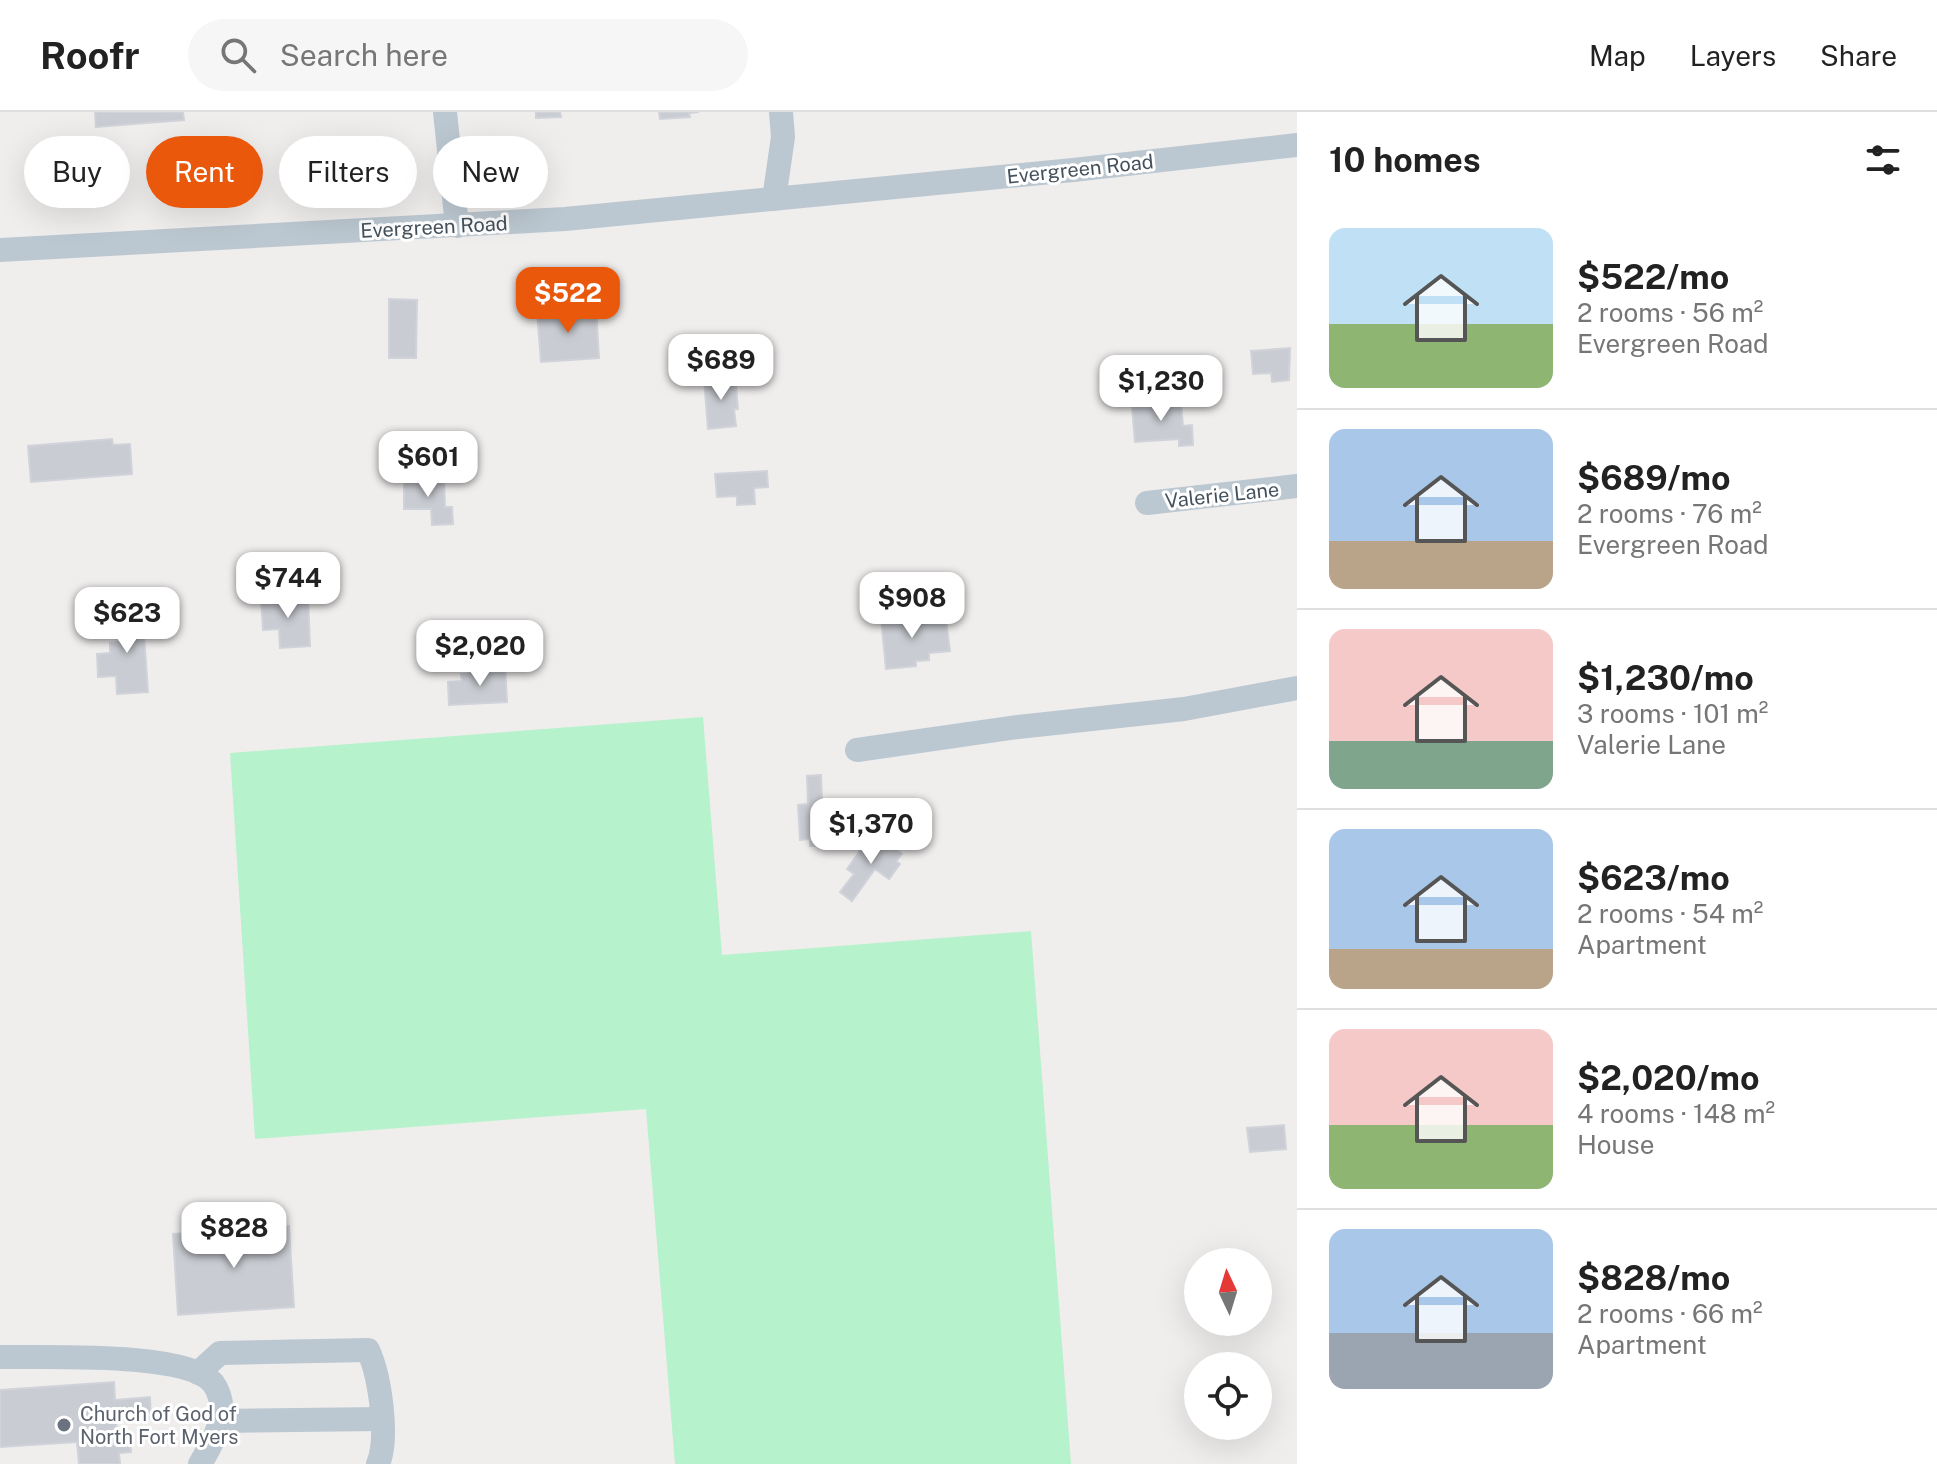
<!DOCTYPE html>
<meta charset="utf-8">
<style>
body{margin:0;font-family:"Public Sans",sans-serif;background:#f6f6f6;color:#222;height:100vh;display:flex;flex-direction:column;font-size:30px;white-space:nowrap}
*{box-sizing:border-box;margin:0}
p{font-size:26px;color:#767676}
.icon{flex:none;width:44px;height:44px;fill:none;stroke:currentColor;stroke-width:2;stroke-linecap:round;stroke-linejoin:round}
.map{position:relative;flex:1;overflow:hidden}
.side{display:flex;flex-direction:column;background:#fff;width:640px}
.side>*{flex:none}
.top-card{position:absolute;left:24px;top:24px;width:760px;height:72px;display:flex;gap:16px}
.needle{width:52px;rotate:356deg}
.fabs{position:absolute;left:1184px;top:1136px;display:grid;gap:16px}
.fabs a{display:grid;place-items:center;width:88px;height:88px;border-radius:50%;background:#fff;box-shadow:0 8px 32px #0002;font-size:40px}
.price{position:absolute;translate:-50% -68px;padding:0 18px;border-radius:16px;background:#fff;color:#222;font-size:26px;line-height:52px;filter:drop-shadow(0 2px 4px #0008)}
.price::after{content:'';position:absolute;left:50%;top:48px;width:24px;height:18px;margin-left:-12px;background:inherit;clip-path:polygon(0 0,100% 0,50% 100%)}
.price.selected{background:#ea580c;color:#fff}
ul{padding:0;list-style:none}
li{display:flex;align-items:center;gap:24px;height:200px;padding:0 32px}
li+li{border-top:2px solid #e0e0e0}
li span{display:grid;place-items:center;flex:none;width:224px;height:160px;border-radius:16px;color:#555}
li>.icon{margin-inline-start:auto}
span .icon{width:96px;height:96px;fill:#fffc;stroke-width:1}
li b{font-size:34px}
h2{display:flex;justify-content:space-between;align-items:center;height:96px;padding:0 32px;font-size:34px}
.chip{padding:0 28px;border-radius:36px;background:#fff;box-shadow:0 8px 32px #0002;font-size:28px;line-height:72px}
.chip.selected{background:#ea580c;color:#fff}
header{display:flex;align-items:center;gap:48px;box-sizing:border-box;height:112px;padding:0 40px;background:#fff;border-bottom:2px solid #e0e0e0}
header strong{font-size:38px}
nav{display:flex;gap:44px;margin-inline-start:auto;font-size:28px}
.search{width:560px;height:72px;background:#f6f6f6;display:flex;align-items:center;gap:20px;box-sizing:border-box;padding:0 28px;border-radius:44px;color:#767676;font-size:30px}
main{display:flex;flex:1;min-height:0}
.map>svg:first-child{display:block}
.green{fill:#b6f2cb}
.building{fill:#c9ccd2;stroke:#d0d3d9;stroke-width:2}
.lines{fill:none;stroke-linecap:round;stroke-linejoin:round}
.minor{stroke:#bcc8d1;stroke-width:24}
.worship-dot{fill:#6b7280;stroke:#fff;stroke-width:3}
.labels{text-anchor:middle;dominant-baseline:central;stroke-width:6;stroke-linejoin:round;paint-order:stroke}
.street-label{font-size:20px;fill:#44515c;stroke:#fff}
.worship-label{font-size:20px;fill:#5b616d;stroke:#fff;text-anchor:start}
</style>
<header>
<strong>Roofr</strong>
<div class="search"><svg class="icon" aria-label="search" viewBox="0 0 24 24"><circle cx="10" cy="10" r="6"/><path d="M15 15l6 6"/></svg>Search here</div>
<nav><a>Map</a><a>Layers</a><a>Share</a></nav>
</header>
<main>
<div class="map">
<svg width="1297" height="1352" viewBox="0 0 1297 1352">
<rect width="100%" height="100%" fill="#f0eded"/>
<polygon class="green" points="703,605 722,843 1031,819 1071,1352 675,1352 646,997 255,1027 230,641"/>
<g class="building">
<polygon points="95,0 183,0 184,8 96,15"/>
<polygon points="536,0 560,0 561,5 536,6"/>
<polygon points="659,0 699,0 689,1 690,5 660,7"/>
<polygon points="389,187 417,188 416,246 389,246"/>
<polygon points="596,196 599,246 541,250 537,200 582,199 582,197"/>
<polygon points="1290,236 1289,268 1272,270 1271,261 1253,262 1251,239"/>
<polygon points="735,264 738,297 734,297 736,314 708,317 704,267"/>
<polygon points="1166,282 1167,293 1181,292 1183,314 1192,313 1193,333 1179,334 1179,327 1135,330 1132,295 1153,294 1152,283"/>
<polygon points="112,327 113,333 130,332 132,362 31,370 28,334"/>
<polygon points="767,359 768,375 754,376 755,392 737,393 737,384 717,385 715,362"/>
<polygon points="444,367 445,395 452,395 453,412 432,413 431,397 404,397 404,368"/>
<polygon points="308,485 310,534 280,536 279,517 263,518 261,488"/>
<polygon points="142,494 148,580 117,582 116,564 98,565 97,542 110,541 110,531 122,530 119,496"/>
<polygon points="925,502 926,511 946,508 950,539 929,541 929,548 916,549 916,554 886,557 881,506"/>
<polygon points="505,551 507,590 449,593 448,570 462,569 461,562 494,560 494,552"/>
<polygon points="821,663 824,734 810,734 810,727 800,728 798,693 808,692 807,664"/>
<polygon points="881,724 902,742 896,749 900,752 889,767 875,757 852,789 840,780 854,762 847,757 865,732 872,737"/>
<polygon points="1284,1013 1286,1037 1250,1040 1247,1016"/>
<polygon points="289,1114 294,1195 178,1203 173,1122"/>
<polygon points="114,1270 115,1288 150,1285 151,1306 116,1308 118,1328 130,1327 131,1340 119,1341 120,1352 79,1352 77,1330 0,1335 0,1278"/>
</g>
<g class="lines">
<g class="minor">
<polyline points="445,0 457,114"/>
<polyline points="774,87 783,25 781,0"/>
<polyline points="0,138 565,107 1073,58 1297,33"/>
<polyline points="1147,391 1297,374"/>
<polyline points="857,638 1018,615 1184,597 1297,576"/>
<path d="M0 1245C42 1246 187 1239 213 1271 232 1297 214 1329 200 1352"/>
<path d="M198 1261 220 1241 368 1238C380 1264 389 1326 378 1352"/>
<polyline points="220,1309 381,1307"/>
</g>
</g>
<circle class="worship-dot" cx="64" cy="1313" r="8"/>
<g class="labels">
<g class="street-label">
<text transform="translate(1080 57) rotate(-6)">Evergreen Road</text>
<text transform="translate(434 115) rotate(-3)">Evergreen Road</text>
<text transform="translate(1222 383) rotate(-6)">Valerie Lane</text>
</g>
<g class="worship-label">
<text x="80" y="1302">Church of God of<tspan x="80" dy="23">North Fort Myers</tspan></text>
</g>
</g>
</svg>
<div class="fabs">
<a><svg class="needle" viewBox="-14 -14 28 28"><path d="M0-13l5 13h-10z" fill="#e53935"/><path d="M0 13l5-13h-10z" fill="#767676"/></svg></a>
<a><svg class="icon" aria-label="locate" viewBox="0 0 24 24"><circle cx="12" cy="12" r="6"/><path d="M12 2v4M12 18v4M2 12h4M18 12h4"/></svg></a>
</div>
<b class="price selected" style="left:568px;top:223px">$522</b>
<b class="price" style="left:721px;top:290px">$689</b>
<b class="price" style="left:1161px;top:311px">$1,230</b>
<b class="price" style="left:428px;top:387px">$601</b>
<b class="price" style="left:288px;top:508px">$744</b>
<b class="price" style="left:912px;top:528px">$908</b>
<b class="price" style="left:127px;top:543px">$623</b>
<b class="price" style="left:480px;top:576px">$2,020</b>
<b class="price" style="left:871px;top:754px">$1,370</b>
<b class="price" style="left:234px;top:1158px">$828</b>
<div class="top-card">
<a class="chip">Buy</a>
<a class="chip selected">Rent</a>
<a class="chip">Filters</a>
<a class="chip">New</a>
</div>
</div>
<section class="side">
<h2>10 homes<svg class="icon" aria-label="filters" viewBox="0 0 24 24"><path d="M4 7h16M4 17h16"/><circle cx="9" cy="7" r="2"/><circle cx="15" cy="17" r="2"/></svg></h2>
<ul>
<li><span style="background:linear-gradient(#bfe0f5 60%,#8fb573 0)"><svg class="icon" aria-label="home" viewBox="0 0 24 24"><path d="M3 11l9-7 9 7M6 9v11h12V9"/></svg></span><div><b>$522/mo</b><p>2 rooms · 56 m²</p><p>Evergreen Road</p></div></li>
<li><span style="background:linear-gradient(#a9c7e8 70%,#b9a48a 0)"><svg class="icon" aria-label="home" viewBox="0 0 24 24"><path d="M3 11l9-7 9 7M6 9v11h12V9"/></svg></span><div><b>$689/mo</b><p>2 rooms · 76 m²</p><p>Evergreen Road</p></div></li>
<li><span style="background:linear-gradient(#f6c9c9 70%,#7fa58c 0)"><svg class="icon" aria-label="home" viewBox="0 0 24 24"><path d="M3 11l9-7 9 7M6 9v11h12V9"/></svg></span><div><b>$1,230/mo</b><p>3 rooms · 101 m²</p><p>Valerie Lane</p></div></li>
<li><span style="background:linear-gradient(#a9c7e8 75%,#b9a48a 0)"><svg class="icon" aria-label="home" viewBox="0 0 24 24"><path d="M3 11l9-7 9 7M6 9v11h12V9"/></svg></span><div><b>$623/mo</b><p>2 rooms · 54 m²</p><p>Apartment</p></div></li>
<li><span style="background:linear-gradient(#f6c9c9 60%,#8fb573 0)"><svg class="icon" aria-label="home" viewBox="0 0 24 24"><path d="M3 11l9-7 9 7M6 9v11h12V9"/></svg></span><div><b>$2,020/mo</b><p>4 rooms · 148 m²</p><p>House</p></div></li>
<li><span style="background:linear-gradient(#a9c7e8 65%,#9aa5b1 0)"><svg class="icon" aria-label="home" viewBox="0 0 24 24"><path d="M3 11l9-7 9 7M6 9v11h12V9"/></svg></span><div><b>$828/mo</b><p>2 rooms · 66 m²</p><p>Apartment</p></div></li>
</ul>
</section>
</main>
